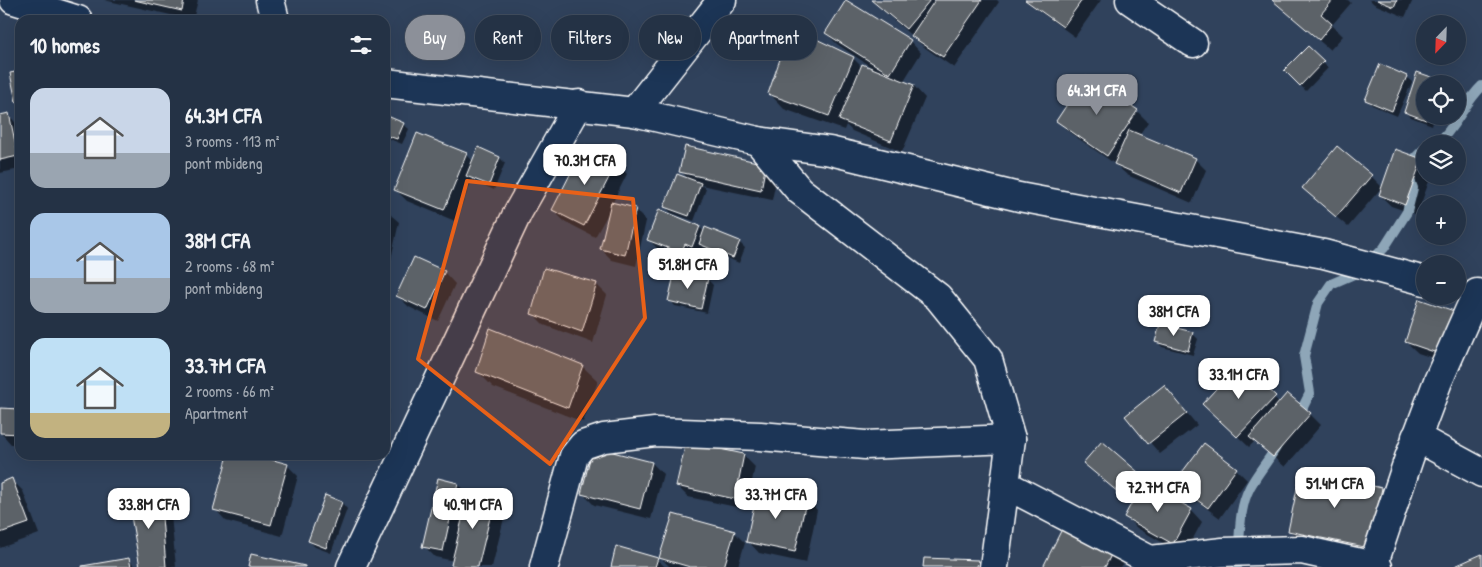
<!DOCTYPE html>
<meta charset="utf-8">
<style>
body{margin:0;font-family:"Patrick Hand",sans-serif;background:#2c3a4c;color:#f1f3f6;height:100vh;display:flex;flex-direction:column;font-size:19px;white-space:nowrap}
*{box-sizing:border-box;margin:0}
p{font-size:16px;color:#a3aab3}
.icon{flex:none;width:28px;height:28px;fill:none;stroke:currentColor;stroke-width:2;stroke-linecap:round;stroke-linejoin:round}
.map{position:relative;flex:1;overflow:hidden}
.side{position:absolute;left:15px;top:15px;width:375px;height:445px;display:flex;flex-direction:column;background:#243245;border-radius:15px;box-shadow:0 5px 20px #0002,0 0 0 1px #414d5e}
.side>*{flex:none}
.banner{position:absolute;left:405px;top:15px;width:475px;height:45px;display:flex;gap:10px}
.needle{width:32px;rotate:203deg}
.buttons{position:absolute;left:1416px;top:15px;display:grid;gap:10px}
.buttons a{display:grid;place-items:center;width:50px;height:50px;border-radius:50%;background:#243245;box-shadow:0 5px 20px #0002,0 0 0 1px #414d5e;font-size:25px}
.price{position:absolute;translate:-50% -42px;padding:0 11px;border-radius:10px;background:#fff;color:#222;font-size:16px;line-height:32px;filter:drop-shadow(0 1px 2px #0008)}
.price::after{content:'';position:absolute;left:50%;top:30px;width:15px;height:11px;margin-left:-8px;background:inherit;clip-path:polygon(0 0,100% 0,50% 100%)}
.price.on{background:#8c9099;color:#fff}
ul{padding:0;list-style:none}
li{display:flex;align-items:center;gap:15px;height:125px;padding:0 15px}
li span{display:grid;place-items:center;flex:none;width:140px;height:100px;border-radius:15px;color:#555}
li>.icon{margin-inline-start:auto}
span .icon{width:60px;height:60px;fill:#fffc;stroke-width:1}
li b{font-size:21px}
h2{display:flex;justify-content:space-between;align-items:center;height:60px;padding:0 15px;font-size:21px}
.tag{padding:0 18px;border-radius:22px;background:#243245;box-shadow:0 5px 20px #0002,0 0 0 1px #414d5e;font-size:18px;line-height:45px}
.tag.on{background:#8c9099;color:#fff}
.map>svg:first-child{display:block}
.shadow{fill:#0007}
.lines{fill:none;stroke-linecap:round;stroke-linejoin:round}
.stream{stroke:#8ea6b8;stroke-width:10}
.building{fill:#5c6268;stroke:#fff}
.street-casing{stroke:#fff;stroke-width:31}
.street{stroke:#1d3557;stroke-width:28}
.marked{fill:#e96118;fill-opacity:0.2;stroke:#e96118;stroke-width:4;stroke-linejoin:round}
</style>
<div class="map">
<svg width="1482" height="567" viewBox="0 0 1482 567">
<rect width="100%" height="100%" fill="#30425c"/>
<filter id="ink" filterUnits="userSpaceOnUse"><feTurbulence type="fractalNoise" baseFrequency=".02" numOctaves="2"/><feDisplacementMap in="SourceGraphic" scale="10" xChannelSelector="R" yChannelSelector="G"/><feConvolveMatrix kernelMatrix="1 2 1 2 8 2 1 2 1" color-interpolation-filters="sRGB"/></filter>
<g filter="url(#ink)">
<g class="shadow">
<polygon points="104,0 198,0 193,20"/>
<polygon points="871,0 997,0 999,2 954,68 924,47"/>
<polygon points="1024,0 1101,0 1075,37"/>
<polygon points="1272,0 1348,0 1351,3 1332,25 1343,36 1330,50"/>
<polygon points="1370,0 1413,0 1405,17 1374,4"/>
<polygon points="826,33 910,41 921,53 903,82 914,86 925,98 902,152 852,131 846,125 844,130 784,109 769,93 853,58 862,67 880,73 837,44"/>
<polygon points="1308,47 1328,68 1306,91 1285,70"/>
<polygon points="1418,74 1442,84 1425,84 1425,116 1435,116 1432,125 1411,117 1405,112"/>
<polygon points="1406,77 1412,82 1397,116 1372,105 1367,100"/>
<polygon points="1137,111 1148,122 1139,135 1195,159 1206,170 1192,203 1127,175 1115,164 1069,132 1058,121"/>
<polygon points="8,114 20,128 20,169 0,173 0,116"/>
<polygon points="385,116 403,124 409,129 402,144 385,137"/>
<polygon points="466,154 473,161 500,158 505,163 494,190 472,180 455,221 407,201 396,190"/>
<polygon points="1421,160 1425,164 1425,176 1431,176 1417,215 1391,206 1380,195"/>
<polygon points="616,163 627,174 612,204 635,210 646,221 636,266 612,260 601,249 610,210 595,237 564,221 553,210"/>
<polygon points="766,165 777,176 772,200 701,185 706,189 694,221 671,213 666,207 689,180 681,171"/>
<polygon points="1371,176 1382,187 1348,227 1303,188"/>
<polygon points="385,210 399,222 387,278 385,278"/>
<polygon points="699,227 705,232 739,242 745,248 739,263 706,249 703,257 696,254 692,264 660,251 649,240"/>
<polygon points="444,272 455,284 438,321 409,307 398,296"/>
<polygon points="707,279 713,285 707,313 675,306 670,300"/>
<polygon points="596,284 607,295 593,343 544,325 532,313"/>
<polygon points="1457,313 1454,365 1418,353 1406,342"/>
<polygon points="1192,333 1198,339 1193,355 1162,347 1157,341"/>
<polygon points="1240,365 1280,403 1310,414 1321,425 1285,467 1255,441 1249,447 1215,415"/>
<polygon points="582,366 598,381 583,422 493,387 477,371"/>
<polygon points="1164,386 1197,425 1160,454 1127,416"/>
<polygon points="385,400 389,404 386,438 385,438"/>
<polygon points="20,410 20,444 11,444 0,432"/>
<polygon points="229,455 250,455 287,465 298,476 282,536 226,521 215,509"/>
<polygon points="743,455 755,467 746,509 688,497 677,486"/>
<polygon points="652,463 663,474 651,519 594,505 583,494"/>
<polygon points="1236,469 1247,480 1220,518 1187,494 1176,483"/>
<polygon points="1137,472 1148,484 1146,485 1191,510 1202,522 1184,555 1137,528 1126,517 1132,504 1096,474"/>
<polygon points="12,480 23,491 39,534 0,548 0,484"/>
<polygon points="458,484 469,496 494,498 506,510 492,567 455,567 454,561 435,557 424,546"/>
<polygon points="1382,489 1397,505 1385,563 1305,546 1289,530"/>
<polygon points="159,493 170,505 176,567 141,567"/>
<polygon points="325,497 342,503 347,509 331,553 315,547 309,541"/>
<polygon points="806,498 817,510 806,563 759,553 748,541"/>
<polygon points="734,532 745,543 738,566 741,567 670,567 661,558"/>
<polygon points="1112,552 1124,563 1121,567 1044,567"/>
<polygon points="657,559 665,567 612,567"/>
<polygon points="129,560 136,567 84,567"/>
<polygon points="925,560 978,561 984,567 925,567"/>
</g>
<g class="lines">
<g class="stream">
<path d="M1437 144C1456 127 1464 103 1482 86"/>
<polyline points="1297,419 1310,393 1304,356 1318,303 1331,284 1361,271 1384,248 1407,212 1413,188 1408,175 1412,161 1425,148"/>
<path d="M1237 567C1241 540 1237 512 1250 487 1258 472 1270 459 1278 444"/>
</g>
</g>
<g class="building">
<polygon points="134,0 184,0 182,11"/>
<polygon points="846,0 911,40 890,74 825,33"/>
<polygon points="871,0 930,0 906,29"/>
<polygon points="935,0 982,0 943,57 911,36"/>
<polygon points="1025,0 1082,0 1063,27"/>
<polygon points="1272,0 1333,0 1321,14 1332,24 1319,40"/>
<polygon points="1377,0 1397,0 1394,7"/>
<polygon points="791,27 854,57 829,116 768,94"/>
<polygon points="1308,46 1324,61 1300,86 1284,70"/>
<polygon points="862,64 914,85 891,141 839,120"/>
<polygon points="1380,64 1407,76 1392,111 1365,100"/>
<polygon points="20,71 20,102 16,102 10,73"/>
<polygon points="1417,72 1440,80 1438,84 1425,84 1426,120 1404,112"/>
<polygon points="1086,76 1138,110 1107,156 1056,121"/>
<polygon points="9,113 18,156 0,160 0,115"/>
<polygon points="385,115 404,123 397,139 385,135"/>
<polygon points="1129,130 1196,158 1181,193 1114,164"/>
<polygon points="417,133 467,153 444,210 394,190"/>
<polygon points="585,145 617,162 584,226 552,210"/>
<polygon points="685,146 766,164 761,190 679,172"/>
<polygon points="1337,146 1372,175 1336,217 1302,188"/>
<polygon points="478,147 500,157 489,185 466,176"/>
<polygon points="1395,149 1422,159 1405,205 1379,195"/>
<polygon points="677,174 701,183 689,216 664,207"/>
<polygon points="611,202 636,208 625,255 600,249"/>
<polygon points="385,209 389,209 385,226"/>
<polygon points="659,209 700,226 692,247 685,244 681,253 647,240"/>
<polygon points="705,227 740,241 733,258 699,244"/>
<polygon points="414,257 445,271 427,310 396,296"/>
<polygon points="544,268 597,283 582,332 531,314"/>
<polygon points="675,271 708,278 701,309 668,301"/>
<polygon points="1419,299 1457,312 1443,355 1405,342"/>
<polygon points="1160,324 1193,332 1188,351 1155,342"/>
<polygon points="490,328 583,365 568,408 476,372"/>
<polygon points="1240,363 1276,396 1237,437 1202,404"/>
<polygon points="1164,385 1187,413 1148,444 1125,416"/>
<polygon points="1287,393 1311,413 1273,457 1249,437"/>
<polygon points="0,408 20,409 20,434 0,433"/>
<polygon points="1102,441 1138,472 1119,493 1083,463"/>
<polygon points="686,442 744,454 735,499 676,486"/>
<polygon points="1204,443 1237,468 1208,508 1174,483"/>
<polygon points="593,447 652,462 640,509 581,494"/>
<polygon points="228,455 255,455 288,464 271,525 213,510"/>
<polygon points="1301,470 1382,488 1369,548 1288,531"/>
<polygon points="12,478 29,523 0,533 0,483"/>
<polygon points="438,478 458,483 443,551 422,547"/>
<polygon points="1143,482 1192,509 1173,544 1124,517"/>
<polygon points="758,487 807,497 795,552 746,542"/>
<polygon points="469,491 495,497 478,567 459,567 451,565"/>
<polygon points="160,492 166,567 140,567 128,499"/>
<polygon points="325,495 342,502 326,548 308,541"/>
<polygon points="673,514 735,531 724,567 690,567 659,558"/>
<polygon points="1064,525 1113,551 1105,567 1043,567"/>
<polygon points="616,546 658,558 655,567 611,567"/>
<polygon points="251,554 305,566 305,567 248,567"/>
<polygon points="1482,554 1482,567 1453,567"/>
<polygon points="129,558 131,567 82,567 82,566"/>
<polygon points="924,558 978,560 977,567 923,567"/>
</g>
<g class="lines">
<defs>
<g id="street">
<polyline points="14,0 78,20"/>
<polyline points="270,0 275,20"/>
<polyline points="1130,0 1193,43"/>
<polyline points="385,83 634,112 758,141 830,151 1019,197 1324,254 1425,281"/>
<polyline points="634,112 722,0"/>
<polyline points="758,141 799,190 938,297 988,359 1011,439 994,567"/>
<polyline points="1416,437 1482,473"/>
<polyline points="1006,485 1150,560 1223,552 1302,550 1378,567"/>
<polyline points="1373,566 1409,458 1438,381 1477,293"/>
<polyline points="351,567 518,212 579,104"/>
<polyline points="544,567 574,456 583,445 604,438 655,432 760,436 865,445 1011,439"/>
</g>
</defs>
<use href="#street" class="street-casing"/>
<use href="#street" class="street"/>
</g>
</g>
<path class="marked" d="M467 181 633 199 645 318 550 464 418 359Z"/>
</svg>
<div class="buttons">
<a><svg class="needle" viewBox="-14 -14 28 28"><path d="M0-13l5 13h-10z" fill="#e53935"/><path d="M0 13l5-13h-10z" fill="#a3aab3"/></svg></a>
<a><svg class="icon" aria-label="locate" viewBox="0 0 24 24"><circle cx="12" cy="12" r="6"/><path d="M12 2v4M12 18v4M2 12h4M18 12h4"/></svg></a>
<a><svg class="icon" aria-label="layers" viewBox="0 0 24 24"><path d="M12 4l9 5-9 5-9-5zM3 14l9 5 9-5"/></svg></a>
<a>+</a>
<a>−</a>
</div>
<b class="price on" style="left:1097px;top:116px">64.3M CFA</b>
<b class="price" style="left:585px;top:186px">70.3M CFA</b>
<b class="price" style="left:688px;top:290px">51.8M CFA</b>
<b class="price" style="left:1174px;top:337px">38M CFA</b>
<b class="price" style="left:1239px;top:400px">33.1M CFA</b>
<b class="price" style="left:1335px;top:509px">51.4M CFA</b>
<b class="price" style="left:1158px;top:513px">72.7M CFA</b>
<b class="price" style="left:776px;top:520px">33.7M CFA</b>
<b class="price" style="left:149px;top:530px">33.8M CFA</b>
<b class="price" style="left:473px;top:530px">40.9M CFA</b>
<div class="banner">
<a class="tag on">Buy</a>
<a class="tag">Rent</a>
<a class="tag">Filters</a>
<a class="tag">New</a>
<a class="tag">Apartment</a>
</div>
<section class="side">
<h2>10 homes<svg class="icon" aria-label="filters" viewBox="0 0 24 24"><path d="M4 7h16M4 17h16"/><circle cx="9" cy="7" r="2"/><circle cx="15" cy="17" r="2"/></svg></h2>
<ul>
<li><span style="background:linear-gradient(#c9d6e8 65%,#9aa5b1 0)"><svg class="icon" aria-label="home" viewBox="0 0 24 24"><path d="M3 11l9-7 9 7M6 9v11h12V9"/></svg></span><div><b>64.3M CFA</b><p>3 rooms · 113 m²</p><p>pont mbideng</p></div></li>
<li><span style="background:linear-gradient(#a9c7e8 65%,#9aa5b1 0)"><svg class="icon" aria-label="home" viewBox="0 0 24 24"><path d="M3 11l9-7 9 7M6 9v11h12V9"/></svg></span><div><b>38M CFA</b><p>2 rooms · 68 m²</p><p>pont mbideng</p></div></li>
<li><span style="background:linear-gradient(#bfe0f5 75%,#c2b280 0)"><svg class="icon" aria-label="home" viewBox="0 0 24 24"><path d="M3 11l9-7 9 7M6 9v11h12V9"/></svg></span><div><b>33.7M CFA</b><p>2 rooms · 66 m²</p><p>Apartment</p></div></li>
</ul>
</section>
</div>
